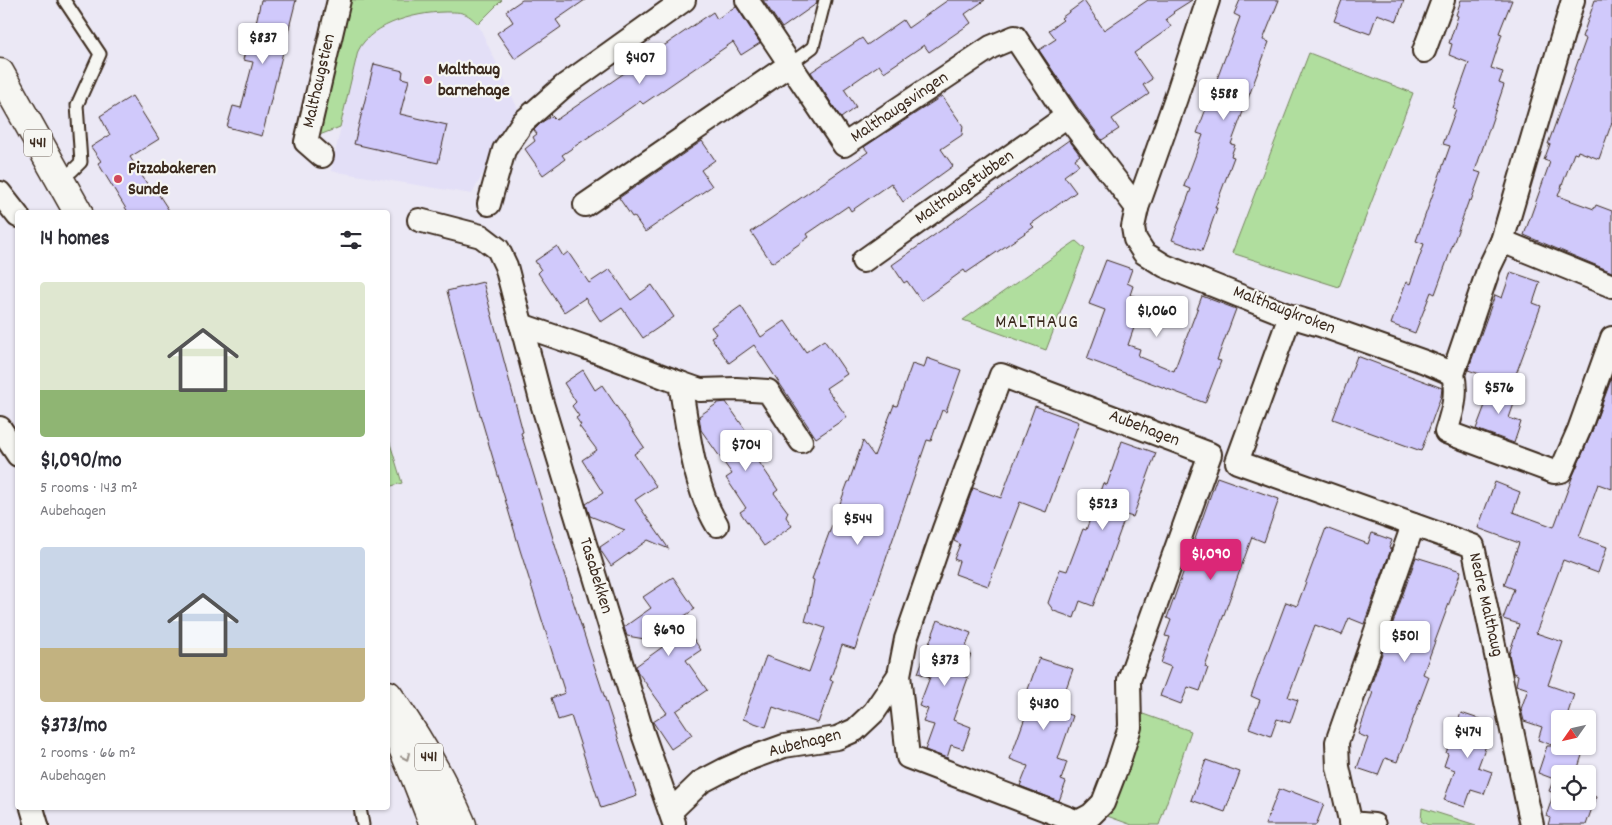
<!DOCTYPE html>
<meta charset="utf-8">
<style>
body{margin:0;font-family:Dekko,sans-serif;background:#f2f2f3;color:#2b2b33;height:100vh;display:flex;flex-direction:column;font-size:19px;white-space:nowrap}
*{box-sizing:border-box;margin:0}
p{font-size:16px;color:#7c7c81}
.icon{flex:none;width:28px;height:28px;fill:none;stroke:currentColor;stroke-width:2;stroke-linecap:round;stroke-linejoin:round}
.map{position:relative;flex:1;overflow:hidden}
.details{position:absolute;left:15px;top:210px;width:375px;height:600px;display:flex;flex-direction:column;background:#fff;border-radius:5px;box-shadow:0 1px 4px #0004}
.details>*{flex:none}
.needle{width:32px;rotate:236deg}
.fabs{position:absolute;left:1551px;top:710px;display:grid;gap:10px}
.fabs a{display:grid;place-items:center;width:45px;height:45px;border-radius:5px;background:#fff;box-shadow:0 1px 4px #0004;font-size:25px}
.price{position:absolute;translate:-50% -42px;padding:0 11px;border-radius:5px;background:#fff;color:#222;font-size:16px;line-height:32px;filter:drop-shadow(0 1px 2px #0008)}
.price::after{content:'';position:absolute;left:50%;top:30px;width:15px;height:11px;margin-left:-8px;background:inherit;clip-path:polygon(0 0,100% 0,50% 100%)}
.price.on{background:#db2777;color:#fff}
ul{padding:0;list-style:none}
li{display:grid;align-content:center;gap:10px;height:265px;padding:0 25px}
li span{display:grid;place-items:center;height:155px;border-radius:5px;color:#555}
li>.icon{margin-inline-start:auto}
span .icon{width:90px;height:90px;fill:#fffc;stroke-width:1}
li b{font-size:21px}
h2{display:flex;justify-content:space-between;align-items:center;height:60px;padding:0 25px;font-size:21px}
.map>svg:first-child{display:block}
.built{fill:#e3dff7}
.green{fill:#b0de9e;stroke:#76845e}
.building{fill:#d0c9fb;stroke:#3b2a1e}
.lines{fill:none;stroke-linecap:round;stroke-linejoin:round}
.lane-casing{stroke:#3b2a1e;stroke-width:15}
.street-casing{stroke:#3b2a1e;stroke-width:26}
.primary-casing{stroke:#3b2a1e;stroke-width:31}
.lane{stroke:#f6f6f2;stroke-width:11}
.street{stroke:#f6f6f2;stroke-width:22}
.primary{stroke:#f6f6f2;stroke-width:28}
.oneway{stroke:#989088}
.poi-dot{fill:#d1495b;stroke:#f6f6f2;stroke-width:2}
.labels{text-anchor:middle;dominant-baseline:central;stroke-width:4.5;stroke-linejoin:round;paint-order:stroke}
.shield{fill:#f6f6f2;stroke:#73675e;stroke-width:1}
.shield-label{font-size:16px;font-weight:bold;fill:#3b2a1e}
.poi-label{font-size:18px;font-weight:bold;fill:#3b2a1e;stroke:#f6f6f2;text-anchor:start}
.street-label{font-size:18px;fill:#3b2a1e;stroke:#f6f6f2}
.neighbourhood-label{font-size:19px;letter-spacing:1px;fill:#3b2a1e;stroke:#f6f6f2}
</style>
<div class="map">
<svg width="1612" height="825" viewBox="0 0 1612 825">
<rect width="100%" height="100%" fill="#ebe8f5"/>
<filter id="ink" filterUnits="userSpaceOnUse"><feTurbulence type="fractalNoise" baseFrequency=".02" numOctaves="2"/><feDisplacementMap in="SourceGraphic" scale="10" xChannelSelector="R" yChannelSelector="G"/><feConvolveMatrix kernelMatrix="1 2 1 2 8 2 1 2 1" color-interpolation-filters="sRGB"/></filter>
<g filter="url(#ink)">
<polygon class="built" points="434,12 462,12 478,24 518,109 472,194 331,171 358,51 362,42 369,36 386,26 412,16"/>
<g class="green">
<path d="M350 0H502L478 24C474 20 468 14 462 13 459 12 454 12 451 12 421 11 372 22 358 51L340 127 317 136Z"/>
<polygon points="1309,53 1413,93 1339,287 1232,253"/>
<polygon points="1076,241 1085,249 1046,350 963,320"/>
<polygon points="389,440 402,483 388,487 388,441"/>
<polygon points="1143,714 1191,731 1159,825 1132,825 1107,816"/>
<polygon points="1422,808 1476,825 1428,825 1421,821"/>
</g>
<g class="building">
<polygon points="261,0 296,0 262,136 227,127 233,106 241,108 253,62 243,60 250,31 254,32"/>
<polygon points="522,0 585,0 556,20 561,27 515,59 497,33 513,22 506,11"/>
<polygon points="763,0 817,0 816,4 782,28"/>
<polygon points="948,0 985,0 965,14 971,23 929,52 924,45 884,72 879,65 844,89 856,107 841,118 811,72 862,38 867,45 903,20 908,28"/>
<polygon points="1148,0 1192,0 1173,12 1174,13 1166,19 1171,27 1134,53 1152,79 1143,85 1149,94 1112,119 1119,129 1102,140 1078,108 1039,50 1056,39 1049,30 1063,20 1061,18 1084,1 1104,30"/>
<polygon points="1240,0 1279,0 1263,40 1269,42 1231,144 1235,145 1231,156 1234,157 1215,208 1217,208 1202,251 1172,240 1191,189 1184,186 1203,135 1197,133 1240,17 1234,14"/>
<polygon points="1342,0 1404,0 1397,21 1377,14 1370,34 1334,21"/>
<polygon points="1461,0 1512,0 1499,33 1502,34 1491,68 1503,72 1499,83 1504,85 1475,171 1481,173 1471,201 1469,200 1435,294 1431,292 1415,333 1391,324 1406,282 1410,284 1424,244 1416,241 1450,146 1443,144 1456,109 1453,108 1469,63 1449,55 1452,44 1449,43 1458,16 1456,15"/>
<polygon points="1595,0 1612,0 1612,122 1599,159 1578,151 1577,154 1574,153 1558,196 1594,209 1596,205 1612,211 1612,272 1524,235 1550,162 1544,160 1550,144 1548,144 1586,39 1582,37"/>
<polygon points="736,6 760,43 741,55 733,42 643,104 640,101 596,132 562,155 565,159 543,175 525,149 535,141 533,137 537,134 534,130 542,122 552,116 556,120 713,12 717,19"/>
<polygon points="374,64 403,71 402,78 409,80 400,114 447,125 438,163 354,144"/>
<polygon points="132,96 159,139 130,157 151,190 155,189 170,212 128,212 98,163 101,161 91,147 110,135 100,116"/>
<polygon points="942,96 963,126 962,135 941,149 953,166 903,202 891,183 851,211 848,206 807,234 809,237 772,263 751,232 868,152 864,147"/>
<polygon points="1069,140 1080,155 1075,159 1079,165 1064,176 1076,192 1031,224 1034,227 966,273 964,270 921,301 907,281 904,283 892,265"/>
<polygon points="702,141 715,160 701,170 712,186 645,232 634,216 632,217 619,198"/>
<polygon points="557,246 563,256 568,252 589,283 610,269 631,300 652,285 674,317 643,338 622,308 601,322 585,298 564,312 538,273 541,270 535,261"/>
<polygon points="1106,260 1132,269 1127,283 1133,286 1130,295 1140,298 1132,317 1137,319 1128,345 1140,349 1138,356 1174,371 1202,296 1236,309 1217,360 1221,361 1205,403 1087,359 1105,310 1089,304"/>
<polygon points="1511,272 1540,282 1533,303 1541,306 1512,385 1468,370 1495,295 1502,298"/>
<polygon points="483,282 523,432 521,433 559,558 637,796 601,808 571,716 558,720 551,698 565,693 520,550 479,411 447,291"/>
<polygon points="741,306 761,337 785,321 806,352 824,340 847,374 826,388 847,417 816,438 754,345 729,363 711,337 716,334 711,327"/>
<polygon points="1357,356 1442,388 1441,396 1421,451 1333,419"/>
<polygon points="927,358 961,370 946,412 942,410 931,441 927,440 855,649 842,645 830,680 833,681 818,723 773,707 766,727 743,719 766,656 809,672 825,628 805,621 808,611 814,580 812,579 848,482 849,482 863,441 874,456 894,405 897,406 912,364 924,368"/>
<polygon points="583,370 595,390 602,385 644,447 634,454 656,486 635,500 669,549 648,540 611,566 601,551 600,547 625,530 590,516 586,504 603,493 582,460 597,450 579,426 581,425 576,418 579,416 572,406 576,402 564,383"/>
<polygon points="1612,377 1612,489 1598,484 1579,537 1607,547 1598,573 1563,560 1536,633 1563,642 1548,685 1574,694 1566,719 1560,719 1560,736 1557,746 1585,746 1576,774 1560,774 1560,801 1588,801 1588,793 1596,797 1586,825 1548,825 1550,818 1546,816 1554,793 1549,791 1554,779 1538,773 1547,746 1555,746 1538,740 1542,727 1524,721 1521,709 1528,689 1516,685 1518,675 1513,673 1509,654 1519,624 1503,619 1514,589 1504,585 1519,543 1478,528 1495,482 1520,492 1513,512 1554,527 1572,478 1591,434"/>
<polygon points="1493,384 1514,392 1512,396 1516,398 1509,418 1521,422 1514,443 1476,429"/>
<polygon points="726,402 763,455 757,459 778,490 774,493 788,512 786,517 792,526 764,546 740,512 746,508 726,478 732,474 701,430 699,416 718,403"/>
<polygon points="1035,406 1079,422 1046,512 1020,502 988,586 955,574 959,561 954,559 960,544 954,541 973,488 1001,498"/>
<polygon points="1122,441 1156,453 1133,517 1126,515 1093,606 1080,601 1074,618 1054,611 1048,603 1060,569 1067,571 1083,529 1086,530 1103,483 1107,485"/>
<polygon points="1217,477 1279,499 1264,542 1252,537 1205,667 1208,668 1200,691 1188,687 1181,704 1160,696 1171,667 1161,663 1170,637 1165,636 1171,620 1167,618"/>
<polygon points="1326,528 1368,544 1372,533 1392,540 1389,548 1391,549 1364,624 1349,618 1342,635 1315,625 1288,697 1298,700 1290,723 1277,719 1271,736 1249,728 1260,700 1251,696 1286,602 1297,606"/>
<polygon points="1416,557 1461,571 1423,674 1429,677 1397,762 1385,758 1378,775 1357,768 1368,738 1358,734 1373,692 1369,691"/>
<polygon points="673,577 695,609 680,619 701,650 686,660 707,690 676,711 692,735 671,749 653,722 667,713 637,671 636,666 668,643 627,636 624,627 651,608 643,597"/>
<polygon points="938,620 971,633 964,652 971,654 963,676 968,678 953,720 971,727 963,749 951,745 947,758 925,750 934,725 923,722 928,709 919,706 930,677 918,673"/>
<polygon points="1039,658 1073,669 1058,711 1073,716 1058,759 1067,762 1061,780 1066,782 1059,801 1020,786 1028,766 1010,759 1027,712 1024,711 1028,699 1025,698"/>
<polygon points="1461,713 1494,724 1478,767 1492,772 1484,794 1471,790 1465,807 1444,800 1455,770 1444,766 1448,754 1446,753"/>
<polygon points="1206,760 1240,772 1225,812 1191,800"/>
<polygon points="1279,789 1289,793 1290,791 1324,804 1316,825 1265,825"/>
</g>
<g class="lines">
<defs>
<g id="lane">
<polyline points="64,0 100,54 77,105 81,162 72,171"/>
<polyline points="789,65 813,47 825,0"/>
<polyline points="360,808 363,825"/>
</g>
<g id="street">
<polyline points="747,0 844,145 991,47 1015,37 1067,116 1137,208"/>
<polyline points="1208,0 1176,98 1137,208 1133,227 1135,239 1144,253 1165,266 1290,316 1320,325 1425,362 1453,374"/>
<path d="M1573 0 1502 241 1489 268 1453 374C1458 395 1452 413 1446 432L1554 472 1561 471 1579 430 1612 338"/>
<polyline points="1424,51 1443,0"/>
<polyline points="322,156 306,142 339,0"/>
<polyline points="0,193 18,216"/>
<polyline points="489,204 504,150 523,122 564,86 684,0"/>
<polyline points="585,205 789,65"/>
<polyline points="419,220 481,236 498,249 506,266 541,400 642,731 674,823"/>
<polyline points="1502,241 1612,286"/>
<polyline points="863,261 1067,116"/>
<polyline points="1290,316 1237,462 1473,546 1532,825"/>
<path d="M521 325 585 347 680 383C688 428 693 485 717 525"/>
<polyline points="680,383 700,390 736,389 768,391 801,441"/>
<polyline points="0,428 18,455"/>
<polyline points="899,675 908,757 1086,825"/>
<polyline points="32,808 37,825"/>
<polyline points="671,811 701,782 724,770 751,758 784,746 837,738 855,730 874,712 899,675 906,639 944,529 1001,375 1210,454 1129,680 1130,727 1118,764 1103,803 1091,815 1078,822"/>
<polyline points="1350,823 1374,825"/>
<polyline points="1351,825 1338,767 1337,742 1413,525"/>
</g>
<g id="primary">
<polyline points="0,73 78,212"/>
<path d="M388 695C417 736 442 778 462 825"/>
<polyline points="391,720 416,779 434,825"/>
</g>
</defs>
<use href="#lane" class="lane-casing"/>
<use href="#street" class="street-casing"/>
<use href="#primary" class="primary-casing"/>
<use href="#lane" class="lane"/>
<use href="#street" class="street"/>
<use href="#primary" class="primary"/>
</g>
<defs><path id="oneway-chevron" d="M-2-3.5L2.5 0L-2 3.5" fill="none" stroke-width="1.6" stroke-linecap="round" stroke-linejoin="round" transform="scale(1.25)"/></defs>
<use class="oneway" href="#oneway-chevron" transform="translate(406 757) rotate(66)"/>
</g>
<g class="poi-dot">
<circle cx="428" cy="80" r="5"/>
<circle cx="118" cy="179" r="5"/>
</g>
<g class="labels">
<g class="shield">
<rect x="24" y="129.5" width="28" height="27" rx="4"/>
<rect x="415" y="743.5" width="28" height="27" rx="4"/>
</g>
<g class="shield-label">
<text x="38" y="143">441</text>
<text x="429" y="757">441</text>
</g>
<g class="poi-label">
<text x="438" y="70">Malthaug<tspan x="438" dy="21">barnehage</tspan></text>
<text x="128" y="169">Pizzabakeren<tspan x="128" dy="21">Sunde</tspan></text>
</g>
<g class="street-label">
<text transform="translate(320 81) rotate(-77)">Malthaugstien</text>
<text transform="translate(900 108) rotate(-34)">Malthaugsvingen</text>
<text transform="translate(965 188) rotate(-35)">Malthaugstubben</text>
<text transform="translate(1284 311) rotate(21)">Malthaugkroken</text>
<text transform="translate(1144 429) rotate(21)">Aubehagen</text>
<text transform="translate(595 576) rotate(73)">Tasabekken</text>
<text transform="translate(1485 605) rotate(77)">Nedre Malthaug</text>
<text transform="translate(805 744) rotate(-14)">Aubehagen</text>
</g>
<g class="neighbourhood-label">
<text x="1037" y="323">MALTHAUG</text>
</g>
</g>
</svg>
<div class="fabs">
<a><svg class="needle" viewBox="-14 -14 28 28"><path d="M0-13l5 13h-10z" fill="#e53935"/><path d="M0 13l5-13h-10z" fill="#7c7c81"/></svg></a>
<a><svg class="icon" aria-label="locate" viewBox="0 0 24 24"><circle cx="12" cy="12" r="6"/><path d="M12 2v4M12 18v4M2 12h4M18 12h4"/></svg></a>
</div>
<b class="price" style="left:263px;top:65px">$837</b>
<b class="price" style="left:640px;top:85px">$407</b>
<b class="price" style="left:1224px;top:121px">$588</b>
<b class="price" style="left:1157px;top:338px">$1,060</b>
<b class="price" style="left:1499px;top:415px">$576</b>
<b class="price" style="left:746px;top:472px">$704</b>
<b class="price" style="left:1103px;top:531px">$523</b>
<b class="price" style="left:858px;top:546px">$544</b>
<b class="price on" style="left:1211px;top:581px">$1,090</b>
<b class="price" style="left:669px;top:657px">$690</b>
<b class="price" style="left:1405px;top:663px">$501</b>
<b class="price" style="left:945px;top:687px">$373</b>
<b class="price" style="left:1044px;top:731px">$430</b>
<b class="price" style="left:1468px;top:759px">$474</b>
<section class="details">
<h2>14 homes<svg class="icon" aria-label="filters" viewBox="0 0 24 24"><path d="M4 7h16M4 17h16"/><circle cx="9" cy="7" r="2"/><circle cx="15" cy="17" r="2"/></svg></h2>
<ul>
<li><span style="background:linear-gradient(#dfe7d0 70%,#8fb573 0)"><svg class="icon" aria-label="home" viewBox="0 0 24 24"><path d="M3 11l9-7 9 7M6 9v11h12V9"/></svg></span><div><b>$1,090/mo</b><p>5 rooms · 143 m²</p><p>Aubehagen</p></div></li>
<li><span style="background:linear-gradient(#c9d6e8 65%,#c2b280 0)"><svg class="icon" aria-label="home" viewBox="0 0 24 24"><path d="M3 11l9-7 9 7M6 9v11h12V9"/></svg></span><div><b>$373/mo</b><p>2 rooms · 66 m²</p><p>Aubehagen</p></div></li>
</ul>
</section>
</div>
